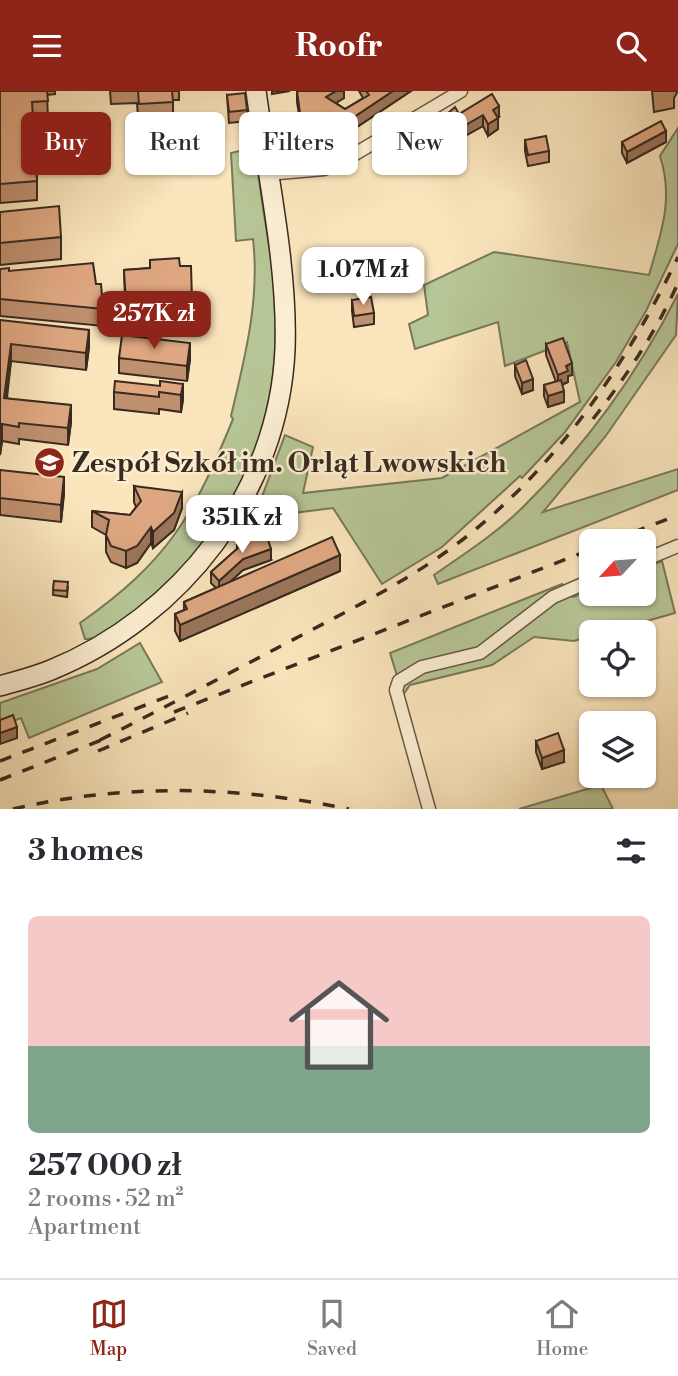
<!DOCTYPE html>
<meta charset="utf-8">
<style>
body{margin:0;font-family:"Libre Bodoni",serif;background:#f2f2f3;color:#2b2b33;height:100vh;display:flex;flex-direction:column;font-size:26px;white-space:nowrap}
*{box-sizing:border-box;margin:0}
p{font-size:23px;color:#7c7c81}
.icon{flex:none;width:38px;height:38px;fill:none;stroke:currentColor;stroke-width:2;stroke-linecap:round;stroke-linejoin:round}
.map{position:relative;height:718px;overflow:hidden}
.details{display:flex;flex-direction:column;background:#fff;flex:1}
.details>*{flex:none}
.hud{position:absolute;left:21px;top:21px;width:637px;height:63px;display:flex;gap:14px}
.needle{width:46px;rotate:244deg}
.tools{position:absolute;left:579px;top:438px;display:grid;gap:14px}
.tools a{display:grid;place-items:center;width:77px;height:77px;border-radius:10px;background:#fff;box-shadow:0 2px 5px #0004;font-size:35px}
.price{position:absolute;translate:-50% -60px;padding:0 16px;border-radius:14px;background:#fff;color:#222;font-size:23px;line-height:46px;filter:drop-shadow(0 2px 4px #0008)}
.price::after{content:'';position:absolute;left:50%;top:42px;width:21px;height:16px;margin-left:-10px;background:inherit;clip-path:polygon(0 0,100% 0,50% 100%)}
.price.on{background:#8f2418;color:#fff}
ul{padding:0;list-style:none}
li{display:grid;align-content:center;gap:14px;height:371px;padding:0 28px}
li span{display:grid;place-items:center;height:217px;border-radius:10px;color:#555}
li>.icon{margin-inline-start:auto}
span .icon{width:126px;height:126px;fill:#fffc;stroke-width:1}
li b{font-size:30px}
h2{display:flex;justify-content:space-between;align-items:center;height:84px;padding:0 28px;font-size:30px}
.tag{padding:0 24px;border-radius:10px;background:#fff;box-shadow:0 2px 5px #0004;font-size:24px;line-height:63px}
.tag.on{background:#8f2418;color:#fff}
header{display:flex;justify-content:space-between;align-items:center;height:91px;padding:0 28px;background:#8f2418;color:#fff;font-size:32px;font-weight:800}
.menu{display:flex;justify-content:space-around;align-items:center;height:98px;border-top:2px solid #e1e1e2;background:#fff;font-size:19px;color:#7c7c81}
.menu a{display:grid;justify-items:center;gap:4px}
.menu .on{color:#8f2418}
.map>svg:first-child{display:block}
.green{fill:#b7c696;stroke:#78785a;stroke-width:2}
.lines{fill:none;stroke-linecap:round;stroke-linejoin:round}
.street-casing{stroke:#695946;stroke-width:15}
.secondary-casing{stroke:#392a1f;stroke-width:22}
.street{stroke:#fceed3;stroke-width:12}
.secondary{stroke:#fceed3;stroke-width:19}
.rail{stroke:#392a1f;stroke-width:3.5;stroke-dasharray:12 12;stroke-linecap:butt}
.wall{fill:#bf906f;stroke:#392a1f;stroke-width:2}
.shaded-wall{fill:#9b755a;stroke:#392a1f;stroke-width:2}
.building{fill:#dea781;stroke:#392a1f;stroke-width:2}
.labels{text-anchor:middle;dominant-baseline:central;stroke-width:5;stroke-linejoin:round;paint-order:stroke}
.poi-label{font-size:28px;font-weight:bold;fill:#392a1f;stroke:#fceed3;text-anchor:start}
</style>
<header><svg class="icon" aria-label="menu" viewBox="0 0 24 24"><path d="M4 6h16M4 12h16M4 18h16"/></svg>Roofr<svg class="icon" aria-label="search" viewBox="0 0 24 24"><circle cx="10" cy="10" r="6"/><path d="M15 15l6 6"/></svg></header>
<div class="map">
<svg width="678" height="718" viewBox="0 0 678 718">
<rect width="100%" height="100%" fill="#fae5bc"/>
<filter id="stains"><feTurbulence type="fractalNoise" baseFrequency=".00286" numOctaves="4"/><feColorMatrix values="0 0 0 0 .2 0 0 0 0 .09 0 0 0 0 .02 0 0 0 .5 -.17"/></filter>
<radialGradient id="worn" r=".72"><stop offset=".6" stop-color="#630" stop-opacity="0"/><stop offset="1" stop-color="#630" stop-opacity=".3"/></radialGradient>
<g class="green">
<path d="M678 37V153L646 220 616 271 565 341 522 387 520 385 442 456 382 493 333 417 254 427 285 344 313 356 303 402 442 387 580 311 567 251 505 275 498 231 415 258 409 233 428 224 424 194 494 161 649 184C661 142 674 108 660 65Z"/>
<path d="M256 56C258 102 270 148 274 194 285 313 249 419 159 499 140 515 111 550 85 548L80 532C168 470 193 426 233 328L231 325C245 266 260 209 253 148L236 150 231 62Z"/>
<path d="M678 203 676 244 605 346 543 421 678 378V399L438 493 434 484C464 463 497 442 523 416 586 354 638 282 678 203Z"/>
<polygon points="662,470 675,522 608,541 592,541 591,545 574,550 534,546 492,574 410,594 403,604 390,562 562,493 573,506 591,499 592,502 644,502 644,477"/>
<polygon points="140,552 162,591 29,647 21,627 0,635 0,612 97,578"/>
<polygon points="601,694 613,718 519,718"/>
</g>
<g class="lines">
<defs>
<g id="street">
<polyline points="267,83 324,78 338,73 461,0"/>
<polyline points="644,469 678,455"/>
<polyline points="429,718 396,599 399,590 422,576 480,562 553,506 592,489"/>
</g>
<path id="secondary" d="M0 595C17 590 34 586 51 579 181 526 279 401 285 258 288 177 267 81 256 0"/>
</defs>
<use href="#street" class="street-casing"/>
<use href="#secondary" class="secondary-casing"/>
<use href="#street" class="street"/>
<use href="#secondary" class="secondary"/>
<g class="rail">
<path d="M593 328C626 286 656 241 678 192"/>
<polyline points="611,450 678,424"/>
<polyline points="174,621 592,458"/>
<path d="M100 649C168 615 235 579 302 544 359 514 415 486 466 446 559 373 627 272 678 166"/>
<polyline points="98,660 188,622"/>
<polyline points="0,670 169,605"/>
<polyline points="0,689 109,646"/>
<path d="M13 718C125 692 237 695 349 718"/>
</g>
</g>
<g class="wall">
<polygon points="0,0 55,0 55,3 47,4 48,29 33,31 37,90 37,109 0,112"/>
<polygon points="110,0 179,0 179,9 173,9 173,39 139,41 137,12 111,13"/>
<polygon points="272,0 290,0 272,3"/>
<polygon points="297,0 344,0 344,7 336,12 345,18 363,7 359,0 411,0 345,44 337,39 329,52 306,37 308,66 290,68 287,43 287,32 300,30 297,11"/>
<polygon points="652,0 678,0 674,7 674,17 654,21"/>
<polygon points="227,4 247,19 247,30 229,32"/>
<polygon points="459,23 499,26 498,27 498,38 488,45 483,35 465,45 465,52 459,64 451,66 437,43 437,32"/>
<polygon points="525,49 549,60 549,71 528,75 525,60"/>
<polygon points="622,51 666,51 627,72 622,62"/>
<polygon points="0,121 61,146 61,168 0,174"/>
<polygon points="180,175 192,209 192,229 126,234 124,179"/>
<polygon points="0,178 9,180 96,193 103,218 103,235 0,225"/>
<polygon points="352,209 374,222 374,233 354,236 352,220"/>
<polygon points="0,229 89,256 86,279 11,270 7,307 71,331 68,354 19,348 19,353 2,350 0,364"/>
<polygon points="546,253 572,284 568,285 568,291 562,294 564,311 548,316 544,305 544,294 556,291 546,264"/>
<polygon points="119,267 190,268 187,290 119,282"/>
<polygon points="515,274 533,299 522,303 515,285"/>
<polygon points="183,293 181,321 159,318 159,323 114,318 114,301"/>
<polygon points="0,379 64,402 61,431 0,424"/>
<polygon points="134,395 182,417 174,439 153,457 151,452 137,472 126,477 111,471 106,461 106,444 92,436 92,420 130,424 136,416 134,411"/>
<polygon points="237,454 271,469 243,479 230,491 340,480 180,550 175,540 175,523 184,519 184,511 216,497 211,492 211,481 237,458"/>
<polygon points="54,490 68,496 67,506 53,504"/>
<polygon points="536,650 564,671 542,678 536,661"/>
</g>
<g class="shaded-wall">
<polygon points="336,0 344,0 344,7 326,18 326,6"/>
<polygon points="393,0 411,0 345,44 345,32"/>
<polygon points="499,15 499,26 493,30 493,19"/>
<polygon points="483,24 483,35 465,45 465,52 459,64 451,66 451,55 462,36"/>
<polygon points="337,27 337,39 329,52 329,41"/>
<polygon points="498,27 498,38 488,45 488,33"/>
<polygon points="666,40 666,51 627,72 627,61"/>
<polygon points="89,239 89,256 86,279 86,262"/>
<polygon points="190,252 190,268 187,290 187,275"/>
<polygon points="11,253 11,270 4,323 4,307"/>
<polygon points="572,272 572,284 568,285 568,291 558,295 558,284 566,275"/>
<polygon points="533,288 533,299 522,303 522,292"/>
<polygon points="183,293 183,310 181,321 181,304"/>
<polygon points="564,300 564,311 548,316 548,305"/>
<polygon points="71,314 71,331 68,354 68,337"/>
<polygon points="2,333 2,350 0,364 0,347"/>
<polygon points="64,386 64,402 61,431 61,414"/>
<polygon points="182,401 182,417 174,439 153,457 153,441"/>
<polygon points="151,436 151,452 137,472 126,477 126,460"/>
<polygon points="271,458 271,469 243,479 219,501 219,490 243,468"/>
<polygon points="340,464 340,480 180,550 180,534"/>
<polygon points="17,636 17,647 0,653 0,642"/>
<polygon points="564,659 564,671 542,678 542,667"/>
</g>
<g class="building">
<polygon points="0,0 47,0 48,10 32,11 37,90 0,93"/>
<polygon points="138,0 172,0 173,11 139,13"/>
<polygon points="297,0 336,0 326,6 345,18 369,4 366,0 393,0 345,32 337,27 329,41 300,22"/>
<polygon points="245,2 247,19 229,21 227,4"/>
<polygon points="492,3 499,15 493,19 498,27 488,33 483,24 462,36 465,41 459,53 451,55 437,32 455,16 459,23"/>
<polygon points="305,30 308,55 290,57 287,32"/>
<polygon points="661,30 666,40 627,61 622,51"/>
<polygon points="546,45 549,60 528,64 525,49"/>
<polygon points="59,115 61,146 0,152 0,121"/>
<polygon points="179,167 180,175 191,175 192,209 126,213 124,179 150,177 150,169"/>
<polygon points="93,172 96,193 101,193 103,218 0,208 0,178 9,177 9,180"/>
<polygon points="371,206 374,222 354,225 352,209"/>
<polygon points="0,229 89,239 86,262 11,253 4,307 71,314 68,337 19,332 19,336 2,333 0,347"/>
<polygon points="122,244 190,252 187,275 119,267"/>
<polygon points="563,247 572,272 566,275 568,280 558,284 546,253"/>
<polygon points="526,269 533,288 522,292 515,274"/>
<polygon points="561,289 564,300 548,305 544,294"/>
<polygon points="115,290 160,295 160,290 183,293 181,304 159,301 159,306 114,301"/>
<polygon points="0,379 64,386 61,414 0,407"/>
<polygon points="134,395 182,401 174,422 153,441 151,436 137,455 126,460 111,455 106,444 109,429 92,420 130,424 141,410"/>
<polygon points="266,443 271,458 243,468 219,490 211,481 238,457 237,454"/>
<polygon points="332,446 340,464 180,534 175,523 187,518 184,511"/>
<polygon points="54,490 68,491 67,500 53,499"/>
<polygon points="13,624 17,636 0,642 0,629"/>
<polygon points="558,642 564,659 542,667 536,650"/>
</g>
<defs>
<symbol id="school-disc" viewBox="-11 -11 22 22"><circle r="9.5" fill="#8f2418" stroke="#fceed3"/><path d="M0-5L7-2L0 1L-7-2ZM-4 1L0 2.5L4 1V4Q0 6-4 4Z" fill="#fff"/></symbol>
</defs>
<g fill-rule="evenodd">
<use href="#school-disc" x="32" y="354" width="35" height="35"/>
</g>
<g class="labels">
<g class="poi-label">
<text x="72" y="372">Zespół Szkół im. Orląt Lwowskich</text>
</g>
</g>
<rect width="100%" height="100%" filter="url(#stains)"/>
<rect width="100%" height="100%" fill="url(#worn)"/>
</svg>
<div class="tools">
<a><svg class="needle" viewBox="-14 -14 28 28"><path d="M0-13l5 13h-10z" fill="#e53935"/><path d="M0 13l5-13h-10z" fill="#7c7c81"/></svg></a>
<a><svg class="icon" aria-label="locate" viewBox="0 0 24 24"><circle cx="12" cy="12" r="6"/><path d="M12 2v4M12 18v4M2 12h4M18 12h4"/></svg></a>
<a><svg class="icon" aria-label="layers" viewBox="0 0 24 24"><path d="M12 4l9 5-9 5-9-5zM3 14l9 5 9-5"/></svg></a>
</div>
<b class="price" style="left:363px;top:216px">1.07M zł</b>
<b class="price on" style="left:154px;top:260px">257K zł</b>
<b class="price" style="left:242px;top:464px">351K zł</b>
<div class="hud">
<a class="tag on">Buy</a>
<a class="tag">Rent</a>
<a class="tag">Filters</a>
<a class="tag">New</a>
</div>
</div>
<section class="details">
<h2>3 homes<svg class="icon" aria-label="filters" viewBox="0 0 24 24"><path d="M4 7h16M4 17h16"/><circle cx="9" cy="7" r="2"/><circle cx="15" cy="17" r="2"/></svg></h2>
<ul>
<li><span style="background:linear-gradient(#f6c9c9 60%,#7fa58c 0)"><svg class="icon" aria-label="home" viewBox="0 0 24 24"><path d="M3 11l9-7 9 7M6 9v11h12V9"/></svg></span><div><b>257 000 zł</b><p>2 rooms · 52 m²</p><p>Apartment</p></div></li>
</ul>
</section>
<nav class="menu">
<a class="on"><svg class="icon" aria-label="map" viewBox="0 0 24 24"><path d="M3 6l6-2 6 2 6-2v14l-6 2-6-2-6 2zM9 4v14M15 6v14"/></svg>Map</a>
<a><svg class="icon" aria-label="saved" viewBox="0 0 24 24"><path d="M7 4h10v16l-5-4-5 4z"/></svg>Saved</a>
<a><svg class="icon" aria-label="home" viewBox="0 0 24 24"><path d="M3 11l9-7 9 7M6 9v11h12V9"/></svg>Home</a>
</nav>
